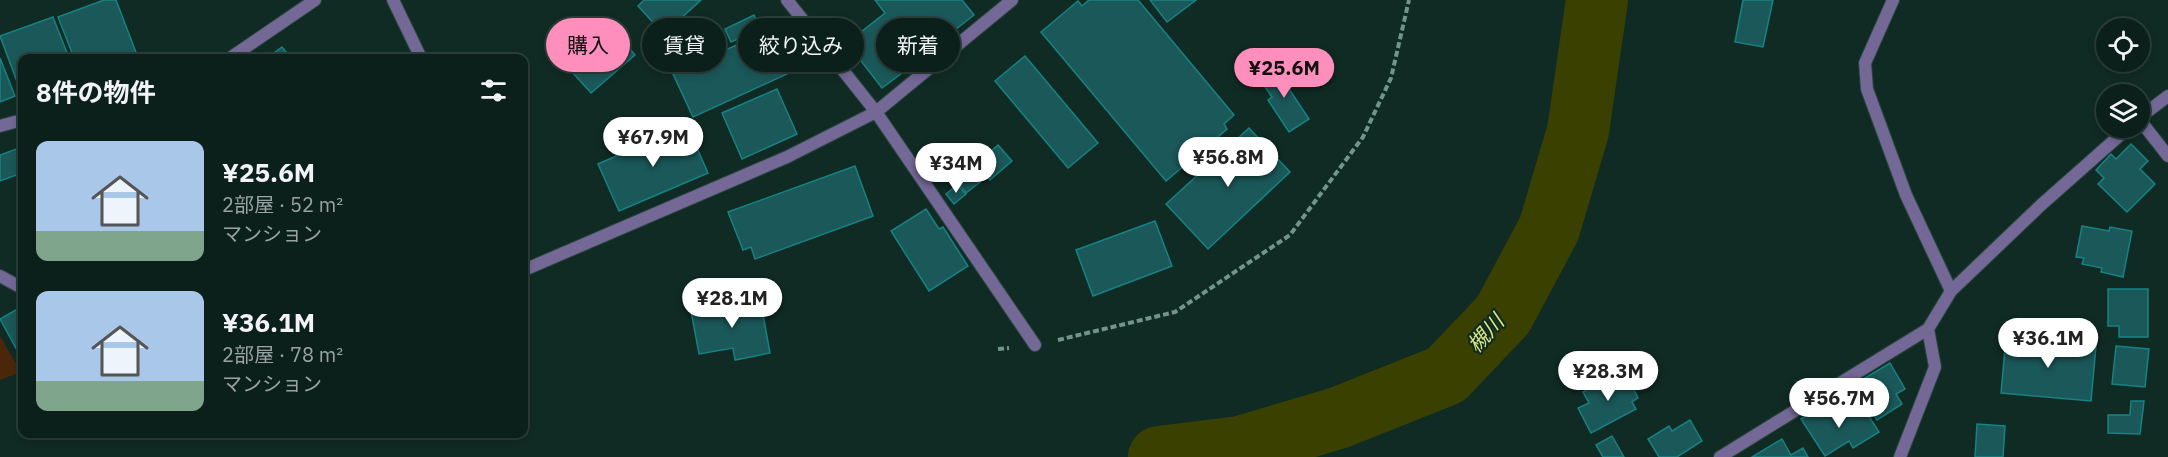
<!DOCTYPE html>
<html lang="ja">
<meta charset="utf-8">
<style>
body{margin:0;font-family:"IBM Plex Sans","Noto Sans JP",sans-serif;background:#152824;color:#f1f3f6;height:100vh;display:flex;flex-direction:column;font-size:22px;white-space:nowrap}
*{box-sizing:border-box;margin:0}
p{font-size:20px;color:#9aa3a3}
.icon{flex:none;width:33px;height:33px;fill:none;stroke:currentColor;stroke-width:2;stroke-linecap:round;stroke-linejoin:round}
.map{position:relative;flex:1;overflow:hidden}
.details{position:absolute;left:18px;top:54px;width:510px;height:384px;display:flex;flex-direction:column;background:#0c201b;border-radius:12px;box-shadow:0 3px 9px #0003,0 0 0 2px #2c3e3a}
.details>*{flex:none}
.banner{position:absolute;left:546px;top:18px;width:570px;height:54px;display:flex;gap:12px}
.tools{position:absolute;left:2096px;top:18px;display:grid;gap:12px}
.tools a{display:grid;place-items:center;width:54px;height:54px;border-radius:50%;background:#0c201b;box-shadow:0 3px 9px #0003,0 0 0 2px #2c3e3a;font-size:30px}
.price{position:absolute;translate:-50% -51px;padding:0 14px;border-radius:21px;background:#fff;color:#222;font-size:20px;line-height:39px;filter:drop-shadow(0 2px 3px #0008)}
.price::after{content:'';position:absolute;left:50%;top:36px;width:18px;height:14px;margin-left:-9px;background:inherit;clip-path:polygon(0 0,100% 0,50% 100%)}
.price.selected{background:#fe8ebb;color:#111}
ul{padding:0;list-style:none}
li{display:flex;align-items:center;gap:18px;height:150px;padding:0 18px}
li span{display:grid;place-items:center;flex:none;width:168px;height:120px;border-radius:12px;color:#555}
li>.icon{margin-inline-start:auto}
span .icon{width:72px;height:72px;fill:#fffc;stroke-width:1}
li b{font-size:26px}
h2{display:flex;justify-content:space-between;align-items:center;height:72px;padding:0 18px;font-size:26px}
.tag{padding:0 21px;border-radius:27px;background:#0c201b;box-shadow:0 3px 9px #0003,0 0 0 2px #2c3e3a;font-size:21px;line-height:54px}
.tag.selected{background:#fe8ebb;color:#111}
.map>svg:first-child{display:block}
.green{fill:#4b2709}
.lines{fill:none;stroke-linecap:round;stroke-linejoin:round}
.river{stroke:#3a4000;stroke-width:62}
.building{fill:#1b5859;stroke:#178283;stroke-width:1.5}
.service-casing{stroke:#29463e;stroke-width:14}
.minor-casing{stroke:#29463e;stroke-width:14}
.path{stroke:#72958b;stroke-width:4;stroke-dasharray:6 3;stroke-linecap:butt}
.service{stroke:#746897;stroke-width:12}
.minor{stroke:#746897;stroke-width:12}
.labels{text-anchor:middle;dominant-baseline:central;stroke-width:4.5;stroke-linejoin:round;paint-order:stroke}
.water-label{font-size:21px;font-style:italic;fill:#dae87e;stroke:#102b24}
</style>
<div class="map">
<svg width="2168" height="457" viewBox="0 0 2168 457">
<rect width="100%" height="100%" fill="#102b24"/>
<polygon class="green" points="0,336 21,372 0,380"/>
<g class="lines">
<polyline class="river" points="1159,457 1240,447 1338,418 1446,375 1503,315 1549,229 1578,131 1597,0"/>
</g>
<g class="building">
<polygon points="104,0 116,0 137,55 127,58 74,58 58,17"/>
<polygon points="644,0 701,0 678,21 683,27 669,40 638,6"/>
<polygon points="875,0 962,0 974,15 923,55 915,45 894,62 902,73 882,88 847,43 885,13"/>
<polygon points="1089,0 1138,0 1234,115 1224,124 1227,129 1166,181 1041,32 1078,1 1082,6"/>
<polygon points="1150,0 1196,0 1167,22"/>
<polygon points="1743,0 1773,0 1763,47 1735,42"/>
<polygon points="754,15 760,29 731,42 725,29"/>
<polygon points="53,17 69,58 22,58 22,95 0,36"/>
<polygon points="610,26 635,55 591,93 565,64"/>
<polygon points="778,26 798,69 693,117 673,74"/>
<polygon points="282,47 291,58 267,58"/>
<polygon points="1025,56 1098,143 1068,168 995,81"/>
<polygon points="0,58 15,96 0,102"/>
<polygon points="1280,65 1293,86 1289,89 1309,119 1289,132 1268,100 1272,97 1259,78"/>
<polygon points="777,89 797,134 742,159 722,113"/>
<polygon points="687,125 708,173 619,211 598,164"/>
<polygon points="1249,128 1290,172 1208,249 1166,204"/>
<polygon points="2131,144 2148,161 2140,169 2155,184 2127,212 2098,184 2104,178 2096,170 2111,154 2116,159"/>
<polygon points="998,145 1012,161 990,180 977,164"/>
<polygon points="22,147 22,173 0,181 0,155"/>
<polygon points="855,166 873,216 755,259 751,247 743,250 728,212"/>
<polygon points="973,172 980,182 966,193 959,184"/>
<polygon points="957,185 966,194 954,204 946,194"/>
<polygon points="926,209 939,229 943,227 968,266 929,291 891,231"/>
<polygon points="1155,221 1172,266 1093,296 1076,250"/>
<polygon points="2082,226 2109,231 2110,227 2132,231 2123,277 2101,272 2102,268 2082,264 2084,258 2076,257"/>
<polygon points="2108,289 2148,289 2148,337 2119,337 2119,326 2108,326"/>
<polygon points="760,298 770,353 735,360 733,348 699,354 691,311"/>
<polygon points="19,308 22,315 22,350 18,352 0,319"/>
<polygon points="2006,337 2096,346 2091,401 2001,393"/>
<polygon points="2116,346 2149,349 2145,387 2112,384"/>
<polygon points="1890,363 1905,389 1896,394 1902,404 1877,420 1855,384"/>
<polygon points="1624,370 1638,398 1632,402 1636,409 1591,433 1578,408 1589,403 1583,392"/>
<polygon points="2131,401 2144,401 2140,434 2108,433 2108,415 2130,415"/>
<polygon points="1821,406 1826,414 1834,408 1841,420 1863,407 1879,432 1853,448 1849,441 1825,456 1801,419"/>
<polygon points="1690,420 1702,441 1677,457 1659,457 1648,439 1669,426 1672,431"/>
<polygon points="1977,424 2005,426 2003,457 1975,457"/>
<polygon points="1612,436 1624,457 1603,457 1596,445"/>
<polygon points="1782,439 1791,455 1803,448 1808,457 1752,457"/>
</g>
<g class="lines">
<defs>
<g id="service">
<polyline points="876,112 1035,345"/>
<polyline points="2139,119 2168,156"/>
</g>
<g id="minor">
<polyline points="393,0 421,58"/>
<polyline points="787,0 876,112"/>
<polyline points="1893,0 1865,63 1867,89 1906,195 1951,291 1928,329 1935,367 1900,457"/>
<polyline points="230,58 315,0"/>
<polyline points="2139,118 2168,96"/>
<polyline points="0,126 22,120"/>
<polyline points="524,270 787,157 876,112 1012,0"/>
<polyline points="0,276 22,288"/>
<polyline points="1951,291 2041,205 2128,128"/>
<polyline points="1720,457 1928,329"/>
</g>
</defs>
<use href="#service" class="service-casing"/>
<use href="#minor" class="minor-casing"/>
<g class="path">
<polyline points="1058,340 1175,312 1290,235 1363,137 1391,78 1409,0"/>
<polyline points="998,349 1009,348"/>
</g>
<use href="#service" class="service"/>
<use href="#minor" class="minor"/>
</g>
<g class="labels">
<g class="water-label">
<text transform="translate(1485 333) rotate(-48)">槻川</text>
</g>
</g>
</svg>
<div class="tools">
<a><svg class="icon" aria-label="locate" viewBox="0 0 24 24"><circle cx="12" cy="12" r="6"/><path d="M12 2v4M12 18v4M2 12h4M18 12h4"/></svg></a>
<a><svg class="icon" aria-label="layers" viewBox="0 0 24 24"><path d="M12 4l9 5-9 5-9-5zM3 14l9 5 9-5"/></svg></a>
</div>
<b class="price selected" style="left:1284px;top:99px">¥25.6M</b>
<b class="price" style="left:653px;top:168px">¥67.9M</b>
<b class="price" style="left:1228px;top:188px">¥56.8M</b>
<b class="price" style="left:956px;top:194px">¥34M</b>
<b class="price" style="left:732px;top:329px">¥28.1M</b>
<b class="price" style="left:2048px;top:369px">¥36.1M</b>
<b class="price" style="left:1608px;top:402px">¥28.3M</b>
<b class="price" style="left:1839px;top:429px">¥56.7M</b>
<div class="banner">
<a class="tag selected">購入</a>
<a class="tag">賃貸</a>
<a class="tag">絞り込み</a>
<a class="tag">新着</a>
</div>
<section class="details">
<h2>8件の物件<svg class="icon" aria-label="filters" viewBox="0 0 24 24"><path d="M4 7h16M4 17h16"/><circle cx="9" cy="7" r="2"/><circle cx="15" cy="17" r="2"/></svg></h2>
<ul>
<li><span style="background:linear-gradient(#a9c7e8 75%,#7fa58c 0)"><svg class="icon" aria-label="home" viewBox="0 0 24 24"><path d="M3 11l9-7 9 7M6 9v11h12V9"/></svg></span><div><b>¥25.6M</b><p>2部屋 · 52 m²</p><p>マンション</p></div></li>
<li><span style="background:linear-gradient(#a9c7e8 75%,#7fa58c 0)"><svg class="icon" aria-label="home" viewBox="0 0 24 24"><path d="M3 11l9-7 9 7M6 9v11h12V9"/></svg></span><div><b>¥36.1M</b><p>2部屋 · 78 m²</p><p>マンション</p></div></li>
</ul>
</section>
</div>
